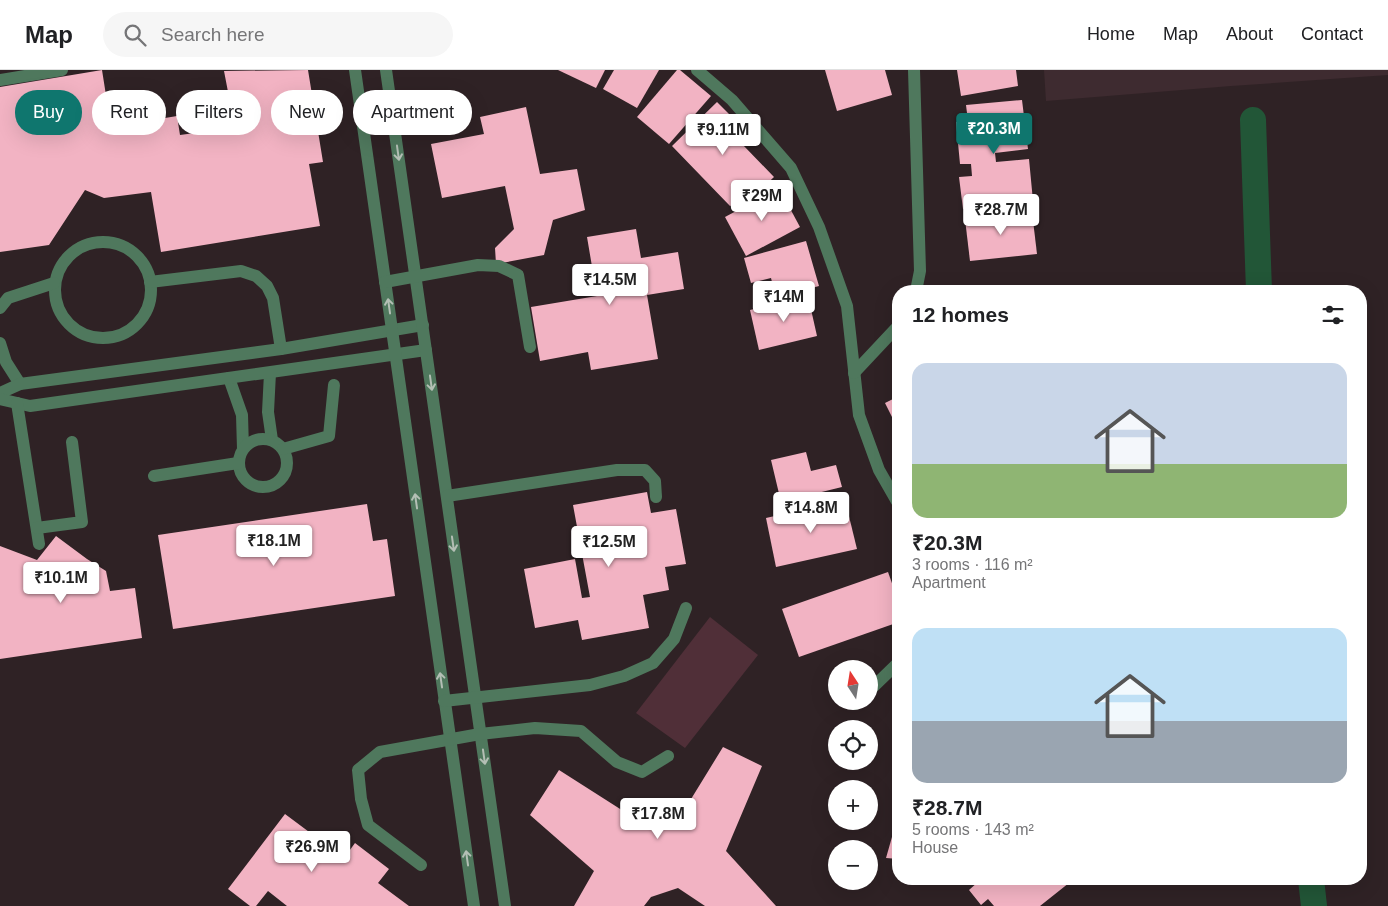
<!DOCTYPE html>
<meta charset="utf-8">
<style>
body{margin:0;font-family:Helvetica,sans-serif;background:#f6f6f6;color:#202124;height:100vh;display:flex;flex-direction:column;font-size:19px;white-space:nowrap}
*{box-sizing:border-box;margin:0}
p{font-size:16px;color:#757577}
.icon{flex:none;width:28px;height:28px;fill:none;stroke:currentColor;stroke-width:2;stroke-linecap:round;stroke-linejoin:round}
.map{position:relative;flex:1;overflow:hidden}
.details{position:absolute;left:892px;top:215px;width:475px;height:600px;display:flex;flex-direction:column;background:#fff;border-radius:20px;box-shadow:0 5px 20px #0002}
.details>*{flex:none}
.banner{position:absolute;left:15px;top:20px;width:475px;height:45px;display:flex;gap:10px}
.needle{width:32px;rotate:348deg}
.fabs{position:absolute;left:828px;top:590px;display:grid;gap:10px}
.fabs a{display:grid;place-items:center;width:50px;height:50px;border-radius:50%;background:#fff;box-shadow:0 5px 20px #0002;font-size:25px}
.price{position:absolute;translate:-50% -42px;padding:0 11px;border-radius:5px;background:#fff;color:#222;font-size:16px;line-height:32px;filter:drop-shadow(0 1px 2px #0008)}
.price::after{content:'';position:absolute;left:50%;top:30px;width:15px;height:11px;margin-left:-8px;background:inherit;clip-path:polygon(0 0,100% 0,50% 100%)}
.price.current{background:#0f766e;color:#fff}
ul{padding:0;list-style:none}
li{display:grid;align-content:center;gap:10px;height:265px;padding:0 20px}
li span{display:grid;place-items:center;height:155px;border-radius:15px;color:#555}
li>.icon{margin-inline-start:auto}
span .icon{width:90px;height:90px;fill:#fffc;stroke-width:1}
li b{font-size:21px}
h2{display:flex;justify-content:space-between;align-items:center;height:60px;padding:0 20px;font-size:21px}
.chip{padding:0 18px;border-radius:22px;background:#fff;box-shadow:0 5px 20px #0002;font-size:18px;line-height:45px}
.chip.current{background:#0f766e;color:#fff}
header{display:flex;align-items:center;gap:30px;box-sizing:border-box;height:70px;padding:0 25px;background:#fff;border-bottom:1px solid #e0e0e0}
header strong{font-size:24px}
nav{display:flex;gap:28px;margin-inline-start:auto;font-size:18px}
.search{width:350px;height:45px;background:#f6f6f6;display:flex;align-items:center;gap:12px;box-sizing:border-box;padding:0 18px;border-radius:28px;color:#757577;font-size:19px}
.map>svg:first-child{display:block}
.built{fill:#3e2b30}
.green{fill:#502f38}
.lines{fill:none;stroke-linecap:round;stroke-linejoin:round}
.canal{stroke:#225637;stroke-width:26}
.building{fill:#f2b3c3}
.lane{stroke:#4f785d;stroke-width:12}
.street{stroke:#4f785d;stroke-width:12}
.oneway{stroke:#b4bfb5}
</style>
<header>
<strong>Map</strong>
<div class="search"><svg class="icon" aria-label="search" viewBox="0 0 24 24"><circle cx="10" cy="10" r="6"/><path d="M15 15l6 6"/></svg>Search here</div>
<nav><a>Home</a><a>Map</a><a>About</a><a>Contact</a></nav>
</header>
<div class="map">
<svg width="1388" height="836" viewBox="0 0 1388 836">
<rect width="100%" height="100%" fill="#2f2225"/>
<polygon class="built" points="1044,0 1388,0 1388,5 1231,16 1046,31"/>
<polygon class="green" points="710,547 758,585 685,678 636,643"/>
<g class="lines">
<g class="canal">
<polyline points="1253,50 1259,221"/>
<polyline points="1311,809 1314,836"/>
</g>
</g>
<g class="building">
<polygon points="102,0 111,57 177,46 180,65 202,62 197,32 229,27 224,1 308,0 323,92 309,94 320,156 161,182 151,122 104,128 85,120 49,175 0,182 0,17"/>
<polygon points="558,0 605,0 596,18"/>
<polygon points="614,0 659,0 637,38 603,19"/>
<polygon points="677,0 680,0 711,26 669,74 637,47"/>
<polygon points="825,0 885,0 892,25 837,41"/>
<polygon points="957,0 1016,0 1018,16 961,26"/>
<polygon points="1022,30 1028,79 995,83 996,92 1029,89 1033,131 963,139 959,107 972,106 971,94 960,94 956,52 968,51 966,35"/>
<polygon points="717,32 752,67 743,75 774,107 752,128 730,136 672,76"/>
<polygon points="526,37 540,104 577,99 585,140 553,150 544,185 496,194 495,178 514,159 505,116 442,128 431,74 484,64 480,47"/>
<polygon points="779,118 800,157 746,186 725,147"/>
<polygon points="1032,142 1037,184 970,191 965,149"/>
<polygon points="636,159 641,188 678,182 684,219 647,225 658,289 591,300 588,282 540,291 531,237 597,226 587,167"/>
<polygon points="806,171 819,216 776,228 771,208 751,213 744,188"/>
<polygon points="1029,215 1029,221 965,221 965,220"/>
<polygon points="808,226 817,266 759,280 750,240"/>
<polygon points="899,326 899,361 885,333"/>
<polygon points="806,382 811,401 836,395 842,417 781,432 771,390"/>
<polygon points="647,422 651,443 676,439 686,494 665,497 669,520 643,525 649,558 582,570 578,550 535,558 524,499 575,489 582,528 590,527 573,435"/>
<polygon points="845,430 857,479 776,497 766,448"/>
<polygon points="367,434 373,471 387,469 395,526 173,559 158,465"/>
<polygon points="56,466 87,489 106,501 110,521 135,518 142,568 0,589 0,476 37,490"/>
<polygon points="888,502 899,533 899,552 799,587 782,539"/>
<polygon points="723,677 762,696 726,781 776,836 705,836 678,818 651,827 644,836 574,836 594,801 530,745 559,700 628,744 688,734"/>
<polygon points="285,744 344,788 355,773 389,799 378,813 409,836 287,836 268,821 256,836 250,836 228,819"/>
<polygon points="898,746 899,789 886,788"/>
<polygon points="975,809 1074,809 1040,836 994,836 988,829 981,835 969,820 978,812"/>
</g>
<g class="lines">
<g class="lane">
<polyline points="0,10 62,0"/>
<circle cx="103" cy="220" r="48"/>
<polyline points="150,212 241,201 256,206 267,216 273,228 281,279"/>
<polyline points="0,238 8,228 54,213"/>
<polyline points="0,273 6,292 20,314"/>
<polyline points="270,303 268,342 272,370"/>
<polyline points="229,308 242,345 243,379"/>
<polyline points="0,323 20,314 281,279 423,255"/>
<polyline points="0,329 30,336 426,280"/>
<polyline points="17,333 39,474"/>
<circle cx="263" cy="393" r="24"/>
<polyline points="283,379 329,366 334,315"/>
<polyline points="154,406 238,393"/>
<polyline points="37,458 82,452 72,372"/>
</g>
<g class="street">
<polyline points="355,0 474,836"/>
<polyline points="386,0 505,836"/>
<polyline points="697,0 732,30 791,98 819,157 847,236 859,345 879,400 899,435"/>
<polyline points="914,0 920,201 916,221"/>
<polyline points="385,212 478,195 499,196 518,205 530,277"/>
<polyline points="854,303 899,255"/>
<polyline points="447,426 617,400 645,400 655,411 656,427"/>
<polyline points="869,621 899,592"/>
<polyline points="444,631 590,615 624,606 653,593 674,569 686,538"/>
<polyline points="855,634 858,631"/>
<polyline points="421,795 368,755 361,729 358,700 380,682 480,664 535,658 581,661 617,692 642,702 668,686"/>
</g>
</g>
<defs><path id="oneway-shaft" d="M-6 0H5M1.5-3L5.5 0L1.5 3" fill="none" stroke-width="1.6" stroke-linecap="round" stroke-linejoin="round" transform="scale(1.25)"/></defs>
<g class="oneway">
<use href="#oneway-shaft" transform="translate(398 83) rotate(82)"/>
<use href="#oneway-shaft" transform="translate(389 236) rotate(-98)"/>
<use href="#oneway-shaft" transform="translate(431 313) rotate(82)"/>
<use href="#oneway-shaft" transform="translate(416 431) rotate(-98)"/>
<use href="#oneway-shaft" transform="translate(453 474) rotate(82)"/>
<use href="#oneway-shaft" transform="translate(441 610) rotate(-98)"/>
<use href="#oneway-shaft" transform="translate(484 687) rotate(82)"/>
<use href="#oneway-shaft" transform="translate(467 788) rotate(-98)"/>
</g>
</svg>
<div class="fabs">
<a><svg class="needle" viewBox="-14 -14 28 28"><path d="M0-13l5 13h-10z" fill="#e53935"/><path d="M0 13l5-13h-10z" fill="#757577"/></svg></a>
<a><svg class="icon" aria-label="locate" viewBox="0 0 24 24"><circle cx="12" cy="12" r="6"/><path d="M12 2v4M12 18v4M2 12h4M18 12h4"/></svg></a>
<a>+</a>
<a>−</a>
</div>
<b class="price current" style="left:994px;top:85px">₹20.3M</b>
<b class="price" style="left:723px;top:86px">₹9.11M</b>
<b class="price" style="left:762px;top:152px">₹29M</b>
<b class="price" style="left:1001px;top:166px">₹28.7M</b>
<b class="price" style="left:610px;top:236px">₹14.5M</b>
<b class="price" style="left:784px;top:253px">₹14M</b>
<b class="price" style="left:811px;top:464px">₹14.8M</b>
<b class="price" style="left:274px;top:497px">₹18.1M</b>
<b class="price" style="left:609px;top:498px">₹12.5M</b>
<b class="price" style="left:61px;top:534px">₹10.1M</b>
<b class="price" style="left:658px;top:770px">₹17.8M</b>
<b class="price" style="left:312px;top:803px">₹26.9M</b>
<div class="banner">
<a class="chip current">Buy</a>
<a class="chip">Rent</a>
<a class="chip">Filters</a>
<a class="chip">New</a>
<a class="chip">Apartment</a>
</div>
<section class="details">
<h2>12 homes<svg class="icon" aria-label="filters" viewBox="0 0 24 24"><path d="M4 7h16M4 17h16"/><circle cx="9" cy="7" r="2"/><circle cx="15" cy="17" r="2"/></svg></h2>
<ul>
<li><span style="background:linear-gradient(#c9d6e8 65%,#8fb573 0)"><svg class="icon" aria-label="home" viewBox="0 0 24 24"><path d="M3 11l9-7 9 7M6 9v11h12V9"/></svg></span><div><b>₹20.3M</b><p>3 rooms · 116 m²</p><p>Apartment</p></div></li>
<li><span style="background:linear-gradient(#bfe0f5 60%,#9aa5b1 0)"><svg class="icon" aria-label="home" viewBox="0 0 24 24"><path d="M3 11l9-7 9 7M6 9v11h12V9"/></svg></span><div><b>₹28.7M</b><p>5 rooms · 143 m²</p><p>House</p></div></li>
</ul>
</section>
</div>
